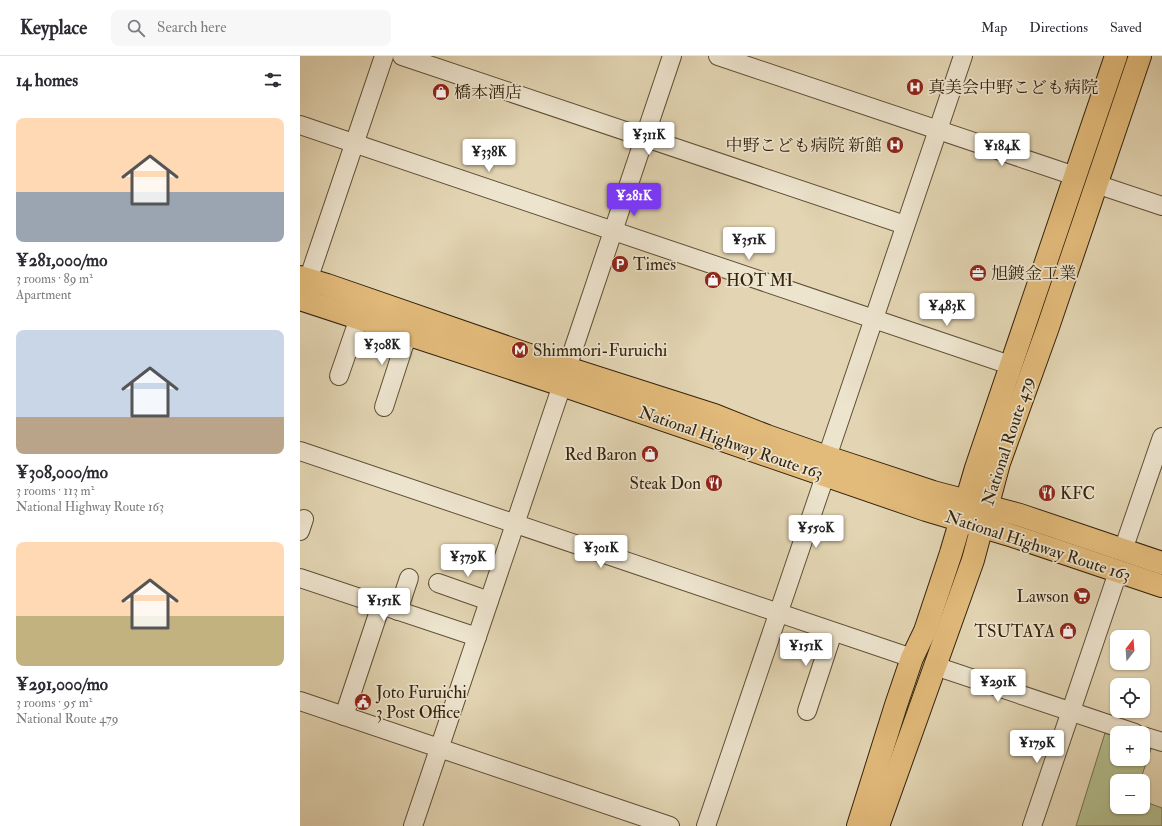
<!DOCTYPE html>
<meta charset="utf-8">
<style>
body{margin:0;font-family:"IM FELL Double Pica","Noto Serif JP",serif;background:#f7f7f7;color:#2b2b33;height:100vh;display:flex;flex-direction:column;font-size:15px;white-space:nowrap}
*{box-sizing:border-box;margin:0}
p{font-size:13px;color:#7c7c81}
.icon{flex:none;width:22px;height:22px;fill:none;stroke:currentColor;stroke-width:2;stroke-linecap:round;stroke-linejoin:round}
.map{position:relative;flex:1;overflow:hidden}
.drawer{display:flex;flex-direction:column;background:#fff;width:300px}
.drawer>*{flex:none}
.needle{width:26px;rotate:17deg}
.fabs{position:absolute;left:810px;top:574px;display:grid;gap:8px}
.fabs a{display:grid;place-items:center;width:40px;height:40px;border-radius:8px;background:#fff;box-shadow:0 1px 3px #0004;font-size:20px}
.price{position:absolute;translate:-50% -34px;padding:0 9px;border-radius:4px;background:#fff;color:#222;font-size:13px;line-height:26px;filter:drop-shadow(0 1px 2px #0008)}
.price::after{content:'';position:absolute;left:50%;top:24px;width:12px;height:9px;margin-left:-6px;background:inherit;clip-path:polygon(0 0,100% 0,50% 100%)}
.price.current{background:#7c3aed;color:#fff}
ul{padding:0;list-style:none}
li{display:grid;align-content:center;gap:8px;height:212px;padding:0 16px}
li span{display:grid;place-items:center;height:124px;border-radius:8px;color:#555}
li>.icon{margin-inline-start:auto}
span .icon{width:72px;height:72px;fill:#fffc;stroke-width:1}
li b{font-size:17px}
h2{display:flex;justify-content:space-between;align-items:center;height:48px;padding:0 16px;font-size:17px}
header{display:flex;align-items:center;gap:24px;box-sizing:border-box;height:56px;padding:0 20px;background:#fff;border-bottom:1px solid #e1e1e2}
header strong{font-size:19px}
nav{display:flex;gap:22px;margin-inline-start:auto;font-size:14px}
.search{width:280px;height:36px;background:#f7f7f7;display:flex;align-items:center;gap:10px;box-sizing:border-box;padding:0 14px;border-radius:8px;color:#7c7c81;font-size:15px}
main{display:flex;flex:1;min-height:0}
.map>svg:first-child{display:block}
.green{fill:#b3bd8c;stroke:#73704c}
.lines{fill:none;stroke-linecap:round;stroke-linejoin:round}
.minor-casing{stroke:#5f5036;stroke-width:20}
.highway-casing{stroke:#33230d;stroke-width:24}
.minor{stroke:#ede4ce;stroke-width:18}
.highway{stroke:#e2ba7a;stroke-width:22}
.labels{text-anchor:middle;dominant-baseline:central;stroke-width:3.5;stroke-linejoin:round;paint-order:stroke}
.poi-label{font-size:17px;fill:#33230d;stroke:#ede4ce;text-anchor:start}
.street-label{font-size:17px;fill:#33230d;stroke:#ede4ce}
</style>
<header>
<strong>Keyplace</strong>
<div class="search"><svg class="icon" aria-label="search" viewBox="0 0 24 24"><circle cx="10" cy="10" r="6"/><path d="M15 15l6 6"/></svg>Search here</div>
<nav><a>Map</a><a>Directions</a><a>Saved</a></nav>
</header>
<main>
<section class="drawer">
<h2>14 homes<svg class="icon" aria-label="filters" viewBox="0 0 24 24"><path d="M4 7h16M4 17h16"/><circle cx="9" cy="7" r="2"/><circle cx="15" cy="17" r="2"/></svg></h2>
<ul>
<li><span style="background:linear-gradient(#ffd9b3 60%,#9aa5b1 0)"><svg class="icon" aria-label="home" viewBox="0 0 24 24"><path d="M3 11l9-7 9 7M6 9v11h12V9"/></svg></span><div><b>¥281,000/mo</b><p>3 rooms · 89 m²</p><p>Apartment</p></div></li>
<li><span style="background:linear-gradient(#c9d6e8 70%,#b9a48a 0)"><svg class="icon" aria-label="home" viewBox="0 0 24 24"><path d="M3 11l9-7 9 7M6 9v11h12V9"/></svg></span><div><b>¥308,000/mo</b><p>3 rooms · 113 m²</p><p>National Highway Route 163</p></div></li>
<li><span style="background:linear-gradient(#ffd9b3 60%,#c2b280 0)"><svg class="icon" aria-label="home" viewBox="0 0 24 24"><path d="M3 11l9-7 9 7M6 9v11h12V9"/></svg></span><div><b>¥291,000/mo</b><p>3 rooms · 95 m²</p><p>National Route 479</p></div></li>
</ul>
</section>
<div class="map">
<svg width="862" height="770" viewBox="0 0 862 770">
<rect width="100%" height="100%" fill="#e3d5b3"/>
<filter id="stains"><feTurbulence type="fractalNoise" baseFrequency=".005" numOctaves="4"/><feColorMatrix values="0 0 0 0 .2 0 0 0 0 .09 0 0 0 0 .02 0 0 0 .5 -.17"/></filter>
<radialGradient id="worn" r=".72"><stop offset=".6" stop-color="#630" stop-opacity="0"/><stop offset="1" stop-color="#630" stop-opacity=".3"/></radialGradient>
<polygon class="green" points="805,677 817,681 817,703 843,703 843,690 851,693 840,725 817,725 817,751 843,751 843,745 862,752 862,770 776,770"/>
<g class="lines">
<defs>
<g id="minor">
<polyline points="102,0 605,169"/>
<polyline points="418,0 775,120"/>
<polyline points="0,69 710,309"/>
<polyline points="796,128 862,150"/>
<polyline points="4,236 84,0"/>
<polyline points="267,312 372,0"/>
<polyline points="39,320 59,262"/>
<polyline points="84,351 108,277"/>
<polyline points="0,395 612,602"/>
<polyline points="527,401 663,0"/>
<polyline points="0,475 4,463"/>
<polyline points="823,494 862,381"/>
<polyline points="0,522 177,581"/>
<polyline points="138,527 189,545"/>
<polyline points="98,555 109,522"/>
<polyline points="635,610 835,677"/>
<polyline points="0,645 370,770"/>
<polyline points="507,655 533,576"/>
<polyline points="44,660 81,549"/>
<polyline points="843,680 862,686"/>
<polyline points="113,770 262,329"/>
<polyline points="406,770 525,420"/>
<polyline points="732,770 818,516"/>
</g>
<g id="highway">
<polyline points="0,221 27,229 267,312 414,359 467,380 527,401 633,436 720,459 862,507"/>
<polyline points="0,243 262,329 626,454 713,480 862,530"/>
<polyline points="558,770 596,649 612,602 625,575 651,497 676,412 816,0"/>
<polyline points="578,770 673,504 699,407 747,274 840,0"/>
</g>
</defs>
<use href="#minor" class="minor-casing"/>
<use href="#highway" class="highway-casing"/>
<use href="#minor" class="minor"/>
<use href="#highway" class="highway"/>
</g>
<defs>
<symbol id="hospital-disc" viewBox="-11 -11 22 22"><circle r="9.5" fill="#8f2418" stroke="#ede4ce"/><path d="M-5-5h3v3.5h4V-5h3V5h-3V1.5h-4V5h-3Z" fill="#fff"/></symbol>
<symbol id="shop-disc" viewBox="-11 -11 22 22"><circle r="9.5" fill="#8f2418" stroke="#ede4ce"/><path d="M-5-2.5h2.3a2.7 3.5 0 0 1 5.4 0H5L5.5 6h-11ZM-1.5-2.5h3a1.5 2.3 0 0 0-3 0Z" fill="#fff"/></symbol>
<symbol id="parking-disc" viewBox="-11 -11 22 22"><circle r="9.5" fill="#8f2418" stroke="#ede4ce"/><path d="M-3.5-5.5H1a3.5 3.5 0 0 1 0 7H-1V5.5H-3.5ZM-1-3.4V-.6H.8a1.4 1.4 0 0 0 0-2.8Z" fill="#fff"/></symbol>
<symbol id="office-disc" viewBox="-11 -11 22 22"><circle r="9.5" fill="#8f2418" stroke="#ede4ce"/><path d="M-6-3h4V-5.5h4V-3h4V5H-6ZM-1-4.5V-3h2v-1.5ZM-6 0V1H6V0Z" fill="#fff"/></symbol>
<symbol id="metro-disc" viewBox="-11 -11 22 22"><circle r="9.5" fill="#8f2418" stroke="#ede4ce"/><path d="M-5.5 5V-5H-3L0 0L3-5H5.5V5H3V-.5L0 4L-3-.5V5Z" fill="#fff"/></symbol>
<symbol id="restaurant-disc" viewBox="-11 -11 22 22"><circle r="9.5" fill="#8f2418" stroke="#ede4ce"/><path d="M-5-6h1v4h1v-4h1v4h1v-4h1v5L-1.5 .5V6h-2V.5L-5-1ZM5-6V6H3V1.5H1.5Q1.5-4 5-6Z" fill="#fff"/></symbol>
<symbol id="supermarket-disc" viewBox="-11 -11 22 22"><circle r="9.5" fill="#8f2418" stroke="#ede4ce"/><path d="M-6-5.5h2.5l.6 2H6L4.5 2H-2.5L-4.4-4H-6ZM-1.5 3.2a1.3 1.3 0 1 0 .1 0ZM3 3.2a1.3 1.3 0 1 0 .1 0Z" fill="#fff"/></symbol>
<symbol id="civic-disc" viewBox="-11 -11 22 22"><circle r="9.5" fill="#8f2418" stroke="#ede4ce"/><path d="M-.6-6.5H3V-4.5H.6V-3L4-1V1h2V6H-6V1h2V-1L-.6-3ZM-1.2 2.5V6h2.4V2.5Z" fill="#fff"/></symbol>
</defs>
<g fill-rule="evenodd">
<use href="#hospital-disc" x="605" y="21" width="20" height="20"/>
<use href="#shop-disc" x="131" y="26" width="20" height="20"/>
<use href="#hospital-disc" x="585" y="79" width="20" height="20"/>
<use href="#parking-disc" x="310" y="198" width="20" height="20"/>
<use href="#office-disc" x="668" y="207" width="20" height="20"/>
<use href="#shop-disc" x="403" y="214" width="20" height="20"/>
<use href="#metro-disc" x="210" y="284" width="20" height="20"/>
<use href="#shop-disc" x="340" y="388" width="20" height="20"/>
<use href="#restaurant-disc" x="404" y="417" width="20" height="20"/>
<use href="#restaurant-disc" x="737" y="427" width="20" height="20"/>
<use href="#supermarket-disc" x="772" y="530" width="20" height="20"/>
<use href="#shop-disc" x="758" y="565" width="20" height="20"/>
<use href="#civic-disc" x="53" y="636" width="20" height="20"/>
</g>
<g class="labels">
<g class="poi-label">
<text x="628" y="31">真美会中野こども病院</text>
<text x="154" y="36">橋本酒店</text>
<text x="582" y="89" text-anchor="end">中野こども病院 新館</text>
<text x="333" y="208">Times</text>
<text x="691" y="217">旭鍍金工業</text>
<text x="426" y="224">HOT MI</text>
<text x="233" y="294">Shimmori-Furuichi</text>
<text x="337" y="398" text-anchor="end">Red Baron</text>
<text x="401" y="427" text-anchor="end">Steak Don</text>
<text x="760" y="437">KFC</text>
<text x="769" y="540" text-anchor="end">Lawson</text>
<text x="755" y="575" text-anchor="end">TSUTAYA</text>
<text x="76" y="636">Joto Furuichi<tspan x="76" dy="20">3 Post Office</tspan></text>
</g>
<g class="street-label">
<text transform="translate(708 385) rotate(-72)">National Route 479</text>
<text transform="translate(431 387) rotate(19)">National Highway Route 163</text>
<text transform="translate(738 490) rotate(18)">National Highway Route 163</text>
</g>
</g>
<rect width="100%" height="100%" filter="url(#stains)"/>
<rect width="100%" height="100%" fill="url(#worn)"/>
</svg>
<div class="fabs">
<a><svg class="needle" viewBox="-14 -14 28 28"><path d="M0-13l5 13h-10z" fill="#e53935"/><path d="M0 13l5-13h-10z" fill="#7c7c81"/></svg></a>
<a><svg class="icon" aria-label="locate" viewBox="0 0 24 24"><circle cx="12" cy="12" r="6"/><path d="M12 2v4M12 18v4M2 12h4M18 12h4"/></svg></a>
<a>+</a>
<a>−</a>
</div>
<b class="price" style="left:349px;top:100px">¥311K</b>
<b class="price" style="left:702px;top:111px">¥184K</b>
<b class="price" style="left:189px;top:117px">¥338K</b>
<b class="price current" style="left:334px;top:161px">¥281K</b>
<b class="price" style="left:449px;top:205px">¥351K</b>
<b class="price" style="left:647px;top:271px">¥483K</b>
<b class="price" style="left:82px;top:310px">¥308K</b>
<b class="price" style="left:516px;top:493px">¥550K</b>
<b class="price" style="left:301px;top:513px">¥301K</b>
<b class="price" style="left:168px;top:522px">¥379K</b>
<b class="price" style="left:84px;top:566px">¥151K</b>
<b class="price" style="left:506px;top:611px">¥151K</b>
<b class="price" style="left:698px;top:647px">¥291K</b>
<b class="price" style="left:737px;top:708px">¥179K</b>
</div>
</main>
